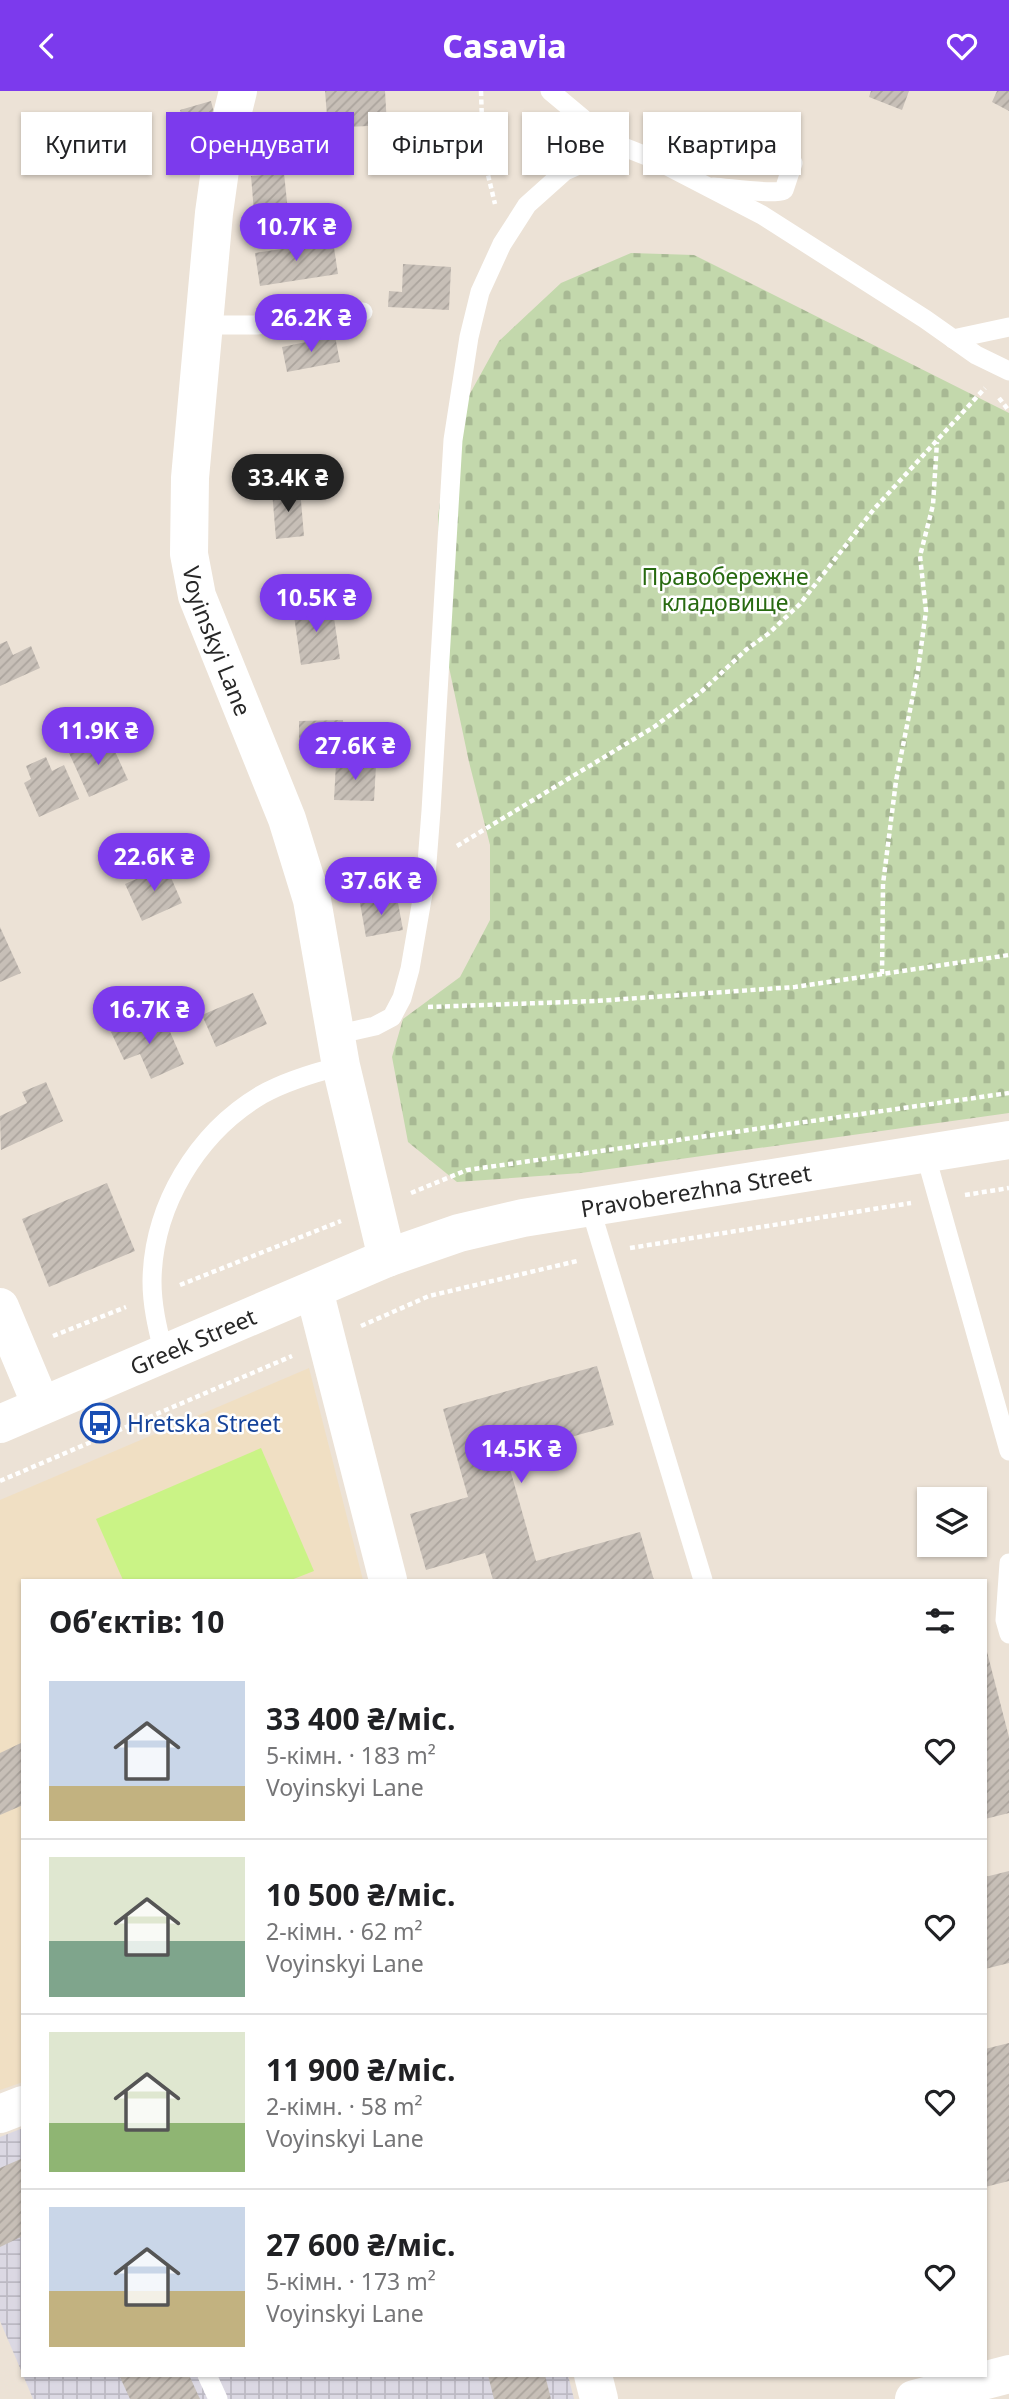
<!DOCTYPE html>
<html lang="uk">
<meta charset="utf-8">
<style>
body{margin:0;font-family:"Noto Sans",sans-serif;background:#f2f2f2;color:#202124;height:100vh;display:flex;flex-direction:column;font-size:26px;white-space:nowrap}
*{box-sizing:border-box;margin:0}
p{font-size:23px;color:#757577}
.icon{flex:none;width:38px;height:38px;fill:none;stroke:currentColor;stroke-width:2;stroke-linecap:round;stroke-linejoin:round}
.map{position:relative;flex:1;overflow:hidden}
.sheet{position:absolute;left:21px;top:1488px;width:966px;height:798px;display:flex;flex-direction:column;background:#fff;border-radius:0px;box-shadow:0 2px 5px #0004}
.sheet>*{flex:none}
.top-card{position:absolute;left:21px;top:21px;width:968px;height:63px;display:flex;gap:14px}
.controls{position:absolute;left:917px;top:1396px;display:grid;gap:14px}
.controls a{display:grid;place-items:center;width:70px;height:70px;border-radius:0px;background:#fff;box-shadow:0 2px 5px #0004;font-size:35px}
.price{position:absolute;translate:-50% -60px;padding:0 16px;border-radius:24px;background:#7c3aed;color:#fff;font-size:23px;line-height:46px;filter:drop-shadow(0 2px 4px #0008)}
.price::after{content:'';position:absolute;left:50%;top:42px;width:21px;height:16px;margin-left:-10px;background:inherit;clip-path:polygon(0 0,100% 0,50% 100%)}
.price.current{background:#222;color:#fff}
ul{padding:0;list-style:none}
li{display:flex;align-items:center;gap:21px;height:175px;padding:0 28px}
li+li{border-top:2px solid #e0e0e0}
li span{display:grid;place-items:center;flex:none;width:196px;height:140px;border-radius:0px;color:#555}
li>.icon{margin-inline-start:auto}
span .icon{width:84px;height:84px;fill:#fffc;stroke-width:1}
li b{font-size:30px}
h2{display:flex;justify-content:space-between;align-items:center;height:84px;padding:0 28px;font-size:30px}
.tag{padding:0 24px;border-radius:0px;background:#fff;box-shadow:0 2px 5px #0004;font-size:24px;line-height:63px}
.tag.current{background:#7c3aed;color:#fff}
header{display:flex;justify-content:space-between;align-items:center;height:91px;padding:0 28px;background:#7c3aed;color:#fff;font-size:32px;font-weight:800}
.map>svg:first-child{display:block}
.industrial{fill:url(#industrial-grid)}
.education{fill:#f0dfc3}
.cemetery{fill:url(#cemetery-stones)}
.pitch{fill:#caf386}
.building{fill:url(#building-hatch)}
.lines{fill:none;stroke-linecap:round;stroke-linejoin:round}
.path{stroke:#fff;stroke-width:4.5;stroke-dasharray:5 3.5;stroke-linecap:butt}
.lane{stroke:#fff;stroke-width:19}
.street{stroke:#fff;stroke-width:38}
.secondary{stroke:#fff;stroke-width:38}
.labels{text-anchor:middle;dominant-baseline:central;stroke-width:5;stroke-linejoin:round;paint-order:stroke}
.park-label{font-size:23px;fill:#286a11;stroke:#fff}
.street-label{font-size:23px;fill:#272727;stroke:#fff}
.transit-label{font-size:23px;fill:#164399;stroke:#fff;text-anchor:start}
</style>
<header><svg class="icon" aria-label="back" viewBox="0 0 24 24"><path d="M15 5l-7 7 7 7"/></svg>Casavia<svg class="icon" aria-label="heart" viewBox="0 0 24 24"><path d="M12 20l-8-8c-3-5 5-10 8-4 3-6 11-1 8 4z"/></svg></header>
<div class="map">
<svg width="1009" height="2308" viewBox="0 0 1009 2308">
<defs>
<pattern id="industrial-grid" width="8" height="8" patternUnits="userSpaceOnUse" patternTransform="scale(1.75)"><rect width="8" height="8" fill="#dbd8e3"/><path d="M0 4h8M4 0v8" fill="none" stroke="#bcb9c3"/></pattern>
<pattern id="cemetery-stones" width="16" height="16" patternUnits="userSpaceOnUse" patternTransform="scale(1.75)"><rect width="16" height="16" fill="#c3d8ac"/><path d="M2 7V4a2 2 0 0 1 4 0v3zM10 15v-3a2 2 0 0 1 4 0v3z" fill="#a8b994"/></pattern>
<pattern id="building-hatch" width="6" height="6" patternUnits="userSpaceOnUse" patternTransform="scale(1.75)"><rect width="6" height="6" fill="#c7bfb7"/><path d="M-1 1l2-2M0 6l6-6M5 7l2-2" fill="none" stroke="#aba49d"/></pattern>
</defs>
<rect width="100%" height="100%" fill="#ece2d6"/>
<g class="industrial">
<polygon points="23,2037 23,2284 0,2230 0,2046"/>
<polygon points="23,2284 568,2284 574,2308 33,2308"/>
</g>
<polygon class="education" points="309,1277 363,1489 23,1489 23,1991 0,1999 0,1409"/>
<polygon class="cemetery" points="631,162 694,164 1009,322 1009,1022 581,1082 457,1091 408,1051 392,966 403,928 460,886 490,829 490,754 469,671 442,543 438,425 451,337 499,250 561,192"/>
<polygon class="pitch" points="261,1357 314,1480 291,1489 123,1489 96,1428"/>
<g class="building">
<polygon points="325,0 385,0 387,34 328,37"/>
<polygon points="871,0 909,0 902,19 869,6"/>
<polygon points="997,0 1009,0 1009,20 992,11"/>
<polygon points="211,10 221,48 190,56 180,19"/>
<polygon points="284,82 289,130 255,133 251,85"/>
<polygon points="333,150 338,183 260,195 255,162"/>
<polygon points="403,173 451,176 449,219 388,216 389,200 402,201"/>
<polygon points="335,245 340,271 287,281 282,256"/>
<polygon points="300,398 304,445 276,448 272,400"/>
<polygon points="332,513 340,568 301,574 293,518"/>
<polygon points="7,550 13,564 31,555 40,577 0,595 0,553"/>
<polygon points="343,629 344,656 299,657 299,630"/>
<polygon points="108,645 128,689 89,706 69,662"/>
<polygon points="46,666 52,680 64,674 79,708 39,726 24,692 31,688 26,675"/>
<polygon points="336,672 376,674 374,710 334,709"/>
<polygon points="166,775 182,812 142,830 125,793"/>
<polygon points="397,806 403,839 366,846 360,812"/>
<polygon points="0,836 21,882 0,891"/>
<polygon points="253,902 267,933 216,956 202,924"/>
<polygon points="164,927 184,973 151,988 140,963 124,969 111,941 139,929 142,936"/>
<polygon points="46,991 63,1030 1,1059 0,1025 27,1012 22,1001"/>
<polygon points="107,1092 135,1160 49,1196 22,1128"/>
<polygon points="597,1275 614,1334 506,1364 536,1470 640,1441 654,1489 493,1489 485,1462 426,1479 410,1423 468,1406 443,1318"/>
<polygon points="986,1557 1009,1646 1009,1722 985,1728"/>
<polygon points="23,1651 23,1714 0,1724 0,1662"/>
<polygon points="1009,1780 1009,1872 985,1878 985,1786"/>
<polygon points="1009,1952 1009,2090 985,2096 985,1958"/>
<polygon points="23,2067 23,2145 0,2156 0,2077"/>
<polygon points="119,2284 189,2284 200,2308 130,2308"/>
<polygon points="488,2284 545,2284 551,2308 494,2308"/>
</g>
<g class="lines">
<g class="path">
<polyline points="481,0 483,63 495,113"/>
<polyline points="999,307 1009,320"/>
<polyline points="457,755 654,636 702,600 747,558 768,543 800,513 874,418 985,297"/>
<polyline points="882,883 883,793 896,690 918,579 926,520 920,465 933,414 937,351"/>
<polyline points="428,916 596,910 795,896 1009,864"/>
<polyline points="411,1102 467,1079 1009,1002"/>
<polyline points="965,1104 1009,1097"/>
<polyline points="630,1157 911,1112"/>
<polyline points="180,1194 341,1130"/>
<polyline points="361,1235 429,1205 577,1170"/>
<polyline points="53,1245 126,1216"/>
<polyline points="0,1390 292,1265"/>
</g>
<g class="lane">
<polyline points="550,0 611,51 654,68 762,124 925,228 976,264 1009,280"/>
<path d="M713 96C730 97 773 104 784 99L793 72"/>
<polyline points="203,234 257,234 363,221"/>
<polyline points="953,248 1009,236"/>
<polyline points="335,944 375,935 392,926 402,907 410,878 426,785 431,720 453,349 469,246 480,201 502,153 527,114 565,80 621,55"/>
<polyline points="925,1062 1009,1360"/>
<polyline points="590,1116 703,1489"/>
<path d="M164 1264C158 1239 152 1216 152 1190 153 1115 197 1042 261 1004 286 990 313 982 341 975"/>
<polyline points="1009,1472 1005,1529 1009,1543"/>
<polyline points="207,2284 218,2308"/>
</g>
<g class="street">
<path id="s1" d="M238 0 222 65 214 122 190 387 189 463 197 505 287 728 312 809 341 975 387 1167"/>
<polyline points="314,1199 388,1489"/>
<polyline points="0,1216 41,1314"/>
<polyline points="0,2023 23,2014"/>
<polyline points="593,2284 599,2308"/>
<polyline points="914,2308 1009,2283"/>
</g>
<path class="secondary" id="s2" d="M0 1333 387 1167 459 1142 523 1127 1009 1049"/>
</g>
<defs>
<symbol id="bus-ring" viewBox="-11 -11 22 22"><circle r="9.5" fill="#fff" stroke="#1a4fb4" stroke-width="1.5"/><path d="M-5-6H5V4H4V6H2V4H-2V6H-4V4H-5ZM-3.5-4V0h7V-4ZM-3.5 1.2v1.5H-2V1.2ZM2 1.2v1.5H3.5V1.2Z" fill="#1a4fb4"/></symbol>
</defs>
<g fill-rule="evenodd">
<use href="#bus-ring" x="78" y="1310" width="44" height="44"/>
</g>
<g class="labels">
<g class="park-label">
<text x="725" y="485">Правобережне<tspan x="725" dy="26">кладовище</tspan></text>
</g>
<g class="street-label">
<text stroke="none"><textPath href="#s1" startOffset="558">Voyinskyi Lane</textPath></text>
<text stroke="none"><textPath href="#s2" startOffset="738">Pravoberezhna Street</textPath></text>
<text stroke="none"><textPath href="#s2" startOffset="210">Greek Street</textPath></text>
</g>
<g class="transit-label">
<text x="127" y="1332">Hretska Street</text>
</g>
</g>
</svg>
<div class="controls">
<a><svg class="icon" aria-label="layers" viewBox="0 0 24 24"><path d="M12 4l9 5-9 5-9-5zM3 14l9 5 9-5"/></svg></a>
</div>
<b class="price" style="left:296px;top:172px">10.7K ₴</b>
<b class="price" style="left:311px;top:263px">26.2K ₴</b>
<b class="price current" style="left:288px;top:423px">33.4K ₴</b>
<b class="price" style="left:316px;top:543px">10.5K ₴</b>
<b class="price" style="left:98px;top:676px">11.9K ₴</b>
<b class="price" style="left:355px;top:691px">27.6K ₴</b>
<b class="price" style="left:154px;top:802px">22.6K ₴</b>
<b class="price" style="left:381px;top:826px">37.6K ₴</b>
<b class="price" style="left:149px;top:955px">16.7K ₴</b>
<b class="price" style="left:521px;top:1394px">14.5K ₴</b>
<div class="top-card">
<a class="tag">Купити</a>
<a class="tag current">Орендувати</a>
<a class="tag">Фільтри</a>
<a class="tag">Нове</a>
<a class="tag">Квартира</a>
</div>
<section class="sheet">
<h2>Об’єктів: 10<svg class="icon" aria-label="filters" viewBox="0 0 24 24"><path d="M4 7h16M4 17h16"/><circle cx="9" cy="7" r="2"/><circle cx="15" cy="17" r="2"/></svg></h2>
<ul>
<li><span style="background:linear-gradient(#c9d6e8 75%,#c2b280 0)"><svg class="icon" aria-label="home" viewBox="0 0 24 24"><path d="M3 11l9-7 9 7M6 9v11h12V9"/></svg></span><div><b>33 400 ₴/міс.</b><p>5-кімн. · 183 m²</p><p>Voyinskyi Lane</p></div><svg class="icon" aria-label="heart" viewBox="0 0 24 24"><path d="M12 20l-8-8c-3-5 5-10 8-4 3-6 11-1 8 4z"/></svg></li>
<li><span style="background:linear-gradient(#dfe7d0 60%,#7fa58c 0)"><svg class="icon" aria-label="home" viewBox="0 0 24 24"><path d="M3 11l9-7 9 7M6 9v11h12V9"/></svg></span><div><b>10 500 ₴/міс.</b><p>2-кімн. · 62 m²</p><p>Voyinskyi Lane</p></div><svg class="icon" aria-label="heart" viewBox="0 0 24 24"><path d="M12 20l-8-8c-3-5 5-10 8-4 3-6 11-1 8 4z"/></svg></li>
<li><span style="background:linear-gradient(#dfe7d0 65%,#8fb573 0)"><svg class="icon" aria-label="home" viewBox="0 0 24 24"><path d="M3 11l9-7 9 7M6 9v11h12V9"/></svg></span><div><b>11 900 ₴/міс.</b><p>2-кімн. · 58 m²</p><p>Voyinskyi Lane</p></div><svg class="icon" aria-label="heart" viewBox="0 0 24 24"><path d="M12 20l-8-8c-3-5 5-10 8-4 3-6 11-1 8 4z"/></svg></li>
<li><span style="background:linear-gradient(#c9d6e8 60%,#c2b280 0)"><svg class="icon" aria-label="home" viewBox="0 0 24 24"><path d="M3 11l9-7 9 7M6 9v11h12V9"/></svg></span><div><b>27 600 ₴/міс.</b><p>5-кімн. · 173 m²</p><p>Voyinskyi Lane</p></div><svg class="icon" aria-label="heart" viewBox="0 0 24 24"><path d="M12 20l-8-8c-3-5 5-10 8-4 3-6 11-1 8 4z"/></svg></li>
</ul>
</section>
</div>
